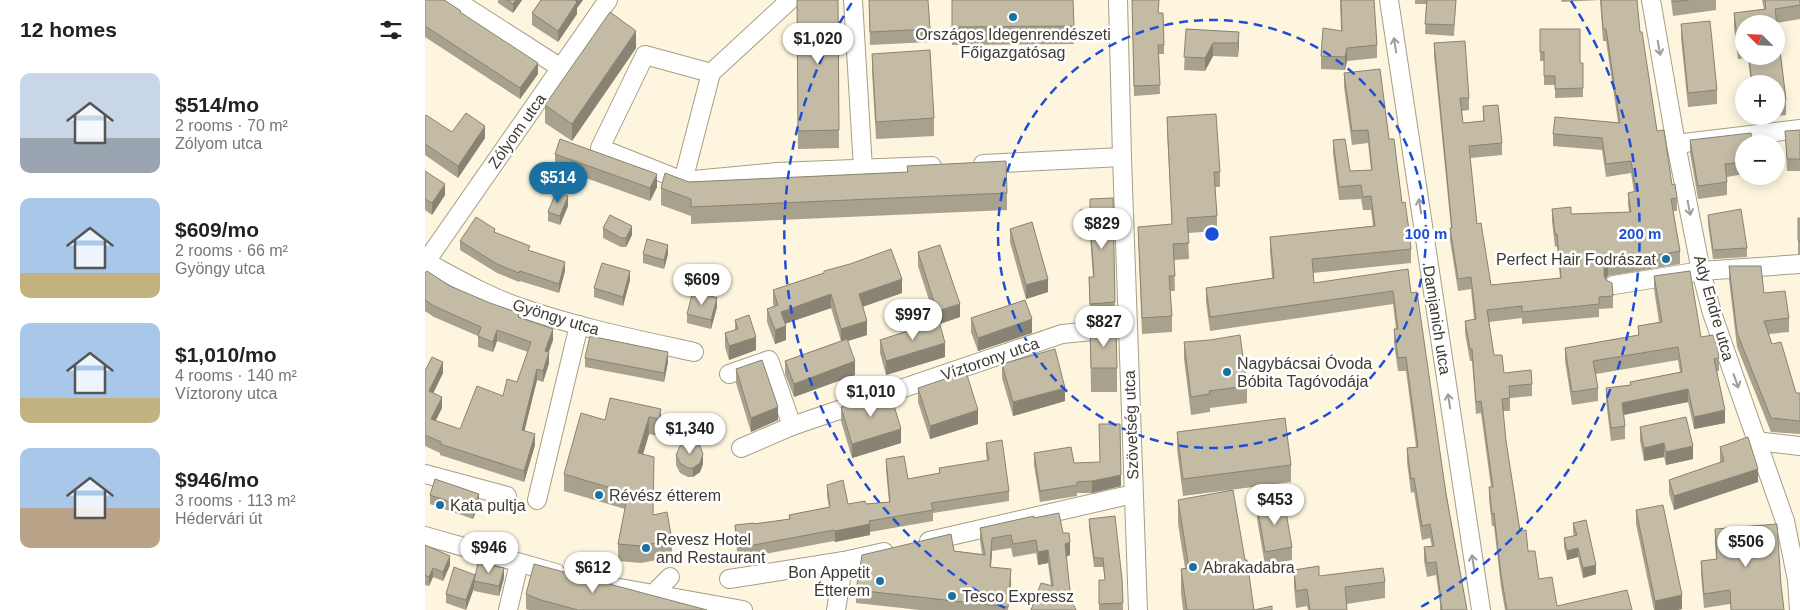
<!DOCTYPE html>
<meta charset="utf-8">
<style>
body{margin:0;font-family:Arial,sans-serif;background:#f2f2f2;color:#222;height:100vh;display:flex;flex-direction:column;font-size:19px;white-space:nowrap}
*{box-sizing:border-box;margin:0}
p{font-size:16px;color:#767676}
.icon{flex:none;width:28px;height:28px;fill:none;stroke:currentColor;stroke-width:2;stroke-linecap:round;stroke-linejoin:round}
.map{position:relative;flex:1;overflow:hidden}
.drawer{display:flex;flex-direction:column;background:#fff;width:425px}
.drawer>*{flex:none}
.needle{width:32px;rotate:294deg}
.tools{position:absolute;left:1310px;top:15px;display:grid;gap:10px}
.tools a{display:grid;place-items:center;width:50px;height:50px;border-radius:50%;background:#fff;box-shadow:0 2px 12px #0003;font-size:25px}
.price{position:absolute;translate:-50% -42px;padding:0 11px;border-radius:18px;background:#fff;color:#222;font-size:16px;line-height:32px;filter:drop-shadow(0 1px 2px #0008)}
.price::after{content:'';position:absolute;left:50%;top:30px;width:15px;height:11px;margin-left:-8px;background:inherit;clip-path:polygon(0 0,100% 0,50% 100%)}
.price.on{background:#1a70a0;color:#fff}
ul{padding:0;list-style:none}
li{display:flex;align-items:center;gap:15px;height:125px;padding:0 20px}
li span{display:grid;place-items:center;flex:none;width:140px;height:100px;border-radius:10px;color:#555}
li>.icon{margin-inline-start:auto}
span .icon{width:60px;height:60px;fill:#fffc;stroke-width:1}
li b{font-size:21px}
h2{display:flex;justify-content:space-between;align-items:center;height:60px;padding:0 20px;font-size:21px}
main{display:flex;flex:1;min-height:0}
.map>svg:first-child{display:block}
.lines{fill:none;stroke-linecap:round;stroke-linejoin:round}
.minor-casing{stroke:#a69e88;stroke-width:20}
.minor{stroke:#fff;stroke-width:18}
.wall{fill:#a8a18d;fill-rule:evenodd}
.shaded-wall{fill:#888373}
.building{fill:#c3bba4;stroke:#888373}
.oneway{stroke:#9f9d98}
.ring{fill:none;stroke:#1d4ed8;stroke-width:2.5;stroke-dasharray:9 6}
.poi-dot{fill:#1a70a0;stroke:#fff;stroke-width:2}
.labels{text-anchor:middle;dominant-baseline:central;stroke-width:5;stroke-linejoin:round;paint-order:stroke}
.poi-label{font-size:16px;fill:#3f3b32;stroke:#fff;text-anchor:start}
.street-label{font-size:16px;fill:#3f3b32;stroke:#fff}
.centre{fill:#1d4ed8;stroke:#fff;stroke-width:2.5}
.ring-label{font-size:15px;text-anchor:middle;font-weight:bold;fill:#1d4ed8;stroke:#fff;stroke-width:5;stroke-linejoin:round;paint-order:stroke}
</style>
<main>
<section class="drawer">
<h2>12 homes<svg class="icon" aria-label="filters" viewBox="0 0 24 24"><path d="M4 7h16M4 17h16"/><circle cx="9" cy="7" r="2"/><circle cx="15" cy="17" r="2"/></svg></h2>
<ul>
<li><span style="background:linear-gradient(#c9d6e8 65%,#9aa5b1 0)"><svg class="icon" aria-label="home" viewBox="0 0 24 24"><path d="M3 11l9-7 9 7M6 9v11h12V9"/></svg></span><div><b>$514/mo</b><p>2 rooms · 70 m²</p><p>Zólyom utca</p></div></li>
<li><span style="background:linear-gradient(#a9c7e8 75%,#c2b280 0)"><svg class="icon" aria-label="home" viewBox="0 0 24 24"><path d="M3 11l9-7 9 7M6 9v11h12V9"/></svg></span><div><b>$609/mo</b><p>2 rooms · 66 m²</p><p>Gyöngy utca</p></div></li>
<li><span style="background:linear-gradient(#a9c7e8 75%,#c2b280 0)"><svg class="icon" aria-label="home" viewBox="0 0 24 24"><path d="M3 11l9-7 9 7M6 9v11h12V9"/></svg></span><div><b>$1,010/mo</b><p>4 rooms · 140 m²</p><p>Víztorony utca</p></div></li>
<li><span style="background:linear-gradient(#a9c7e8 60%,#b9a48a 0)"><svg class="icon" aria-label="home" viewBox="0 0 24 24"><path d="M3 11l9-7 9 7M6 9v11h12V9"/></svg></span><div><b>$946/mo</b><p>3 rooms · 113 m²</p><p>Hédervári út</p></div></li>
</ul>
</section>
<div class="map">
<svg width="1375" height="610" viewBox="0 0 1375 610">
<rect width="100%" height="100%" fill="#fef5de"/>
<g class="lines">
<defs>
<g id="minor">
<polyline points="30,0 136,68"/>
<polyline points="365,0 286,73 220,55 175,148 258,181 352,172 507,166"/>
<polyline points="428,0 438,169"/>
<polyline points="693,0 697,157 713,610"/>
<polyline points="964,0 1056,610"/>
<polyline points="1226,0 1251,144 1276,271 1287,313 1360,521 1372,580 1374,610"/>
<polyline points="1251,144 1375,129"/>
<polyline points="558,164 697,157"/>
<polyline points="258,181 286,73"/>
<path d="M1 262C31 278 62 296 94 307 151 327 210 339 269 352"/>
<polyline points="0,263 183,0"/>
<polyline points="1189,285 1276,271 1375,264"/>
<polyline points="304,374 344,360 367,426 637,334 689,329"/>
<polyline points="1331,441 1375,446"/>
<polyline points="316,448 367,426"/>
<polyline points="0,474 82,496"/>
<polyline points="112,500 154,325"/>
<polyline points="0,536 131,573"/>
<polyline points="504,541 708,494"/>
<polyline points="304,579 419,561 459,552"/>
<polyline points="195,588 318,610"/>
<polyline points="229,595 234,588 245,577"/>
<polyline points="83,610 94,563"/>
<polyline points="411,610 419,561"/>
</g>
</defs>
<use href="#minor" class="minor-casing"/>
<use href="#minor" class="minor"/>
</g>
<g class="wall">
<polygon points="0,0 36,13 113,74 95,99 0,37"/>
<polygon points="73,0 97,0 88,13 73,3"/>
<polygon points="116,0 158,0 152,8 152,14 133,42 107,25 107,13"/>
<polygon points="372,0 413,0 414,148 373,149"/>
<polygon points="444,0 505,29 505,42 445,45"/>
<polygon points="527,0 648,0 649,44 527,45"/>
<polygon points="707,0 734,0 733,13 739,45 739,54 734,54 735,94 709,96"/>
<polygon points="915,0 949,0 952,45 952,58 922,61 920,70 896,69 896,56 916,31"/>
<polygon points="990,0 1031,0 1029,36 1000,34 1001,4 990,4"/>
<polygon points="1136,0 1212,0 1215,32 1232,131 1247,185 1252,198 1252,211 1248,211 1255,251 1255,264 1183,276 1181,279 1188,296 1188,308 1174,309 1174,317 1097,324 1097,318 1064,322 1069,355 1079,373 1107,384 1107,396 1085,398 1085,411 1078,411 1081,441 1095,531 1114,579 1132,606 1207,610 1080,610 1076,587 1069,526 1067,526 1064,499 1064,487 1066,487 1056,413 1051,414 1047,361 1045,361 1040,333 1040,321 1049,319 1046,289 1033,291 1025,240 1025,228 1026,228 1009,56 1009,43 1044,98 1044,110 1037,111 1038,123 1058,121 1058,106 1077,143 1077,155 1045,158 1052,224 1066,285 1135,278 1132,246 1130,247 1127,221 1127,209 1146,214 1204,212 1203,205 1203,193 1209,192 1206,173 1181,177 1177,150 1128,146 1128,134 1193,122 1181,41 1178,41 1175,0 1137,2"/>
<polygon points="1246,0 1291,0 1291,10 1248,16"/>
<path d="M1337 0H1375V19L1352 23 1361 100V115L1351 116V84H1326L1323 58 1313 59 1309 27V13L1339 9ZM1319 24 1351 56H1319Z"/>
<polygon points="1256,24 1292,90 1292,104 1263,107 1256,38"/>
<polygon points="761,29 814,32 813,57 788,56 780,71 759,70"/>
<polygon points="1115,29 1155,63 1158,63 1158,97 1130,98 1130,85 1119,85 1119,61 1115,61"/>
<polygon points="211,48 147,141 120,123 120,105"/>
<polygon points="447,54 509,118 509,136 451,139 447,71"/>
<polygon points="919,73 964,139 986,249 986,263 888,273 889,283 986,293 1042,610 1015,610 1015,603 1011,575 1002,577 999,561 999,547 1007,546 1005,538 997,540 989,492 986,493 982,462 982,448 991,447 981,371 973,371 969,343 969,329 971,329 968,304 785,331 781,302 781,288 847,278 845,251 845,237 948,226 946,210 938,210 936,199 914,200 908,153 908,140 925,171 946,170 943,143 927,145 919,87"/>
<polygon points="0,116 27,132 60,138 33,178 0,155"/>
<polygon points="1329,116 1348,116 1329,118"/>
<polygon points="742,117 795,172 795,187 790,187 792,216 792,231 763,233 764,259 749,260 750,291 745,291 747,316 747,332 717,334 713,227 747,225 742,132"/>
<polygon points="1375,130 1375,171 1362,171 1360,131"/>
<polygon points="1265,140 1319,144 1319,174 1302,177 1302,195 1273,199 1265,153"/>
<polygon points="130,154 232,187 225,201 130,167"/>
<polygon points="482,166 582,193 582,210 266,224 266,216 236,205 236,188 264,182 482,172"/>
<polygon points="0,171 20,195 7,215 0,210"/>
<polygon points="688,198 690,318 665,320 664,277 668,277 665,237 655,238 655,210 665,209"/>
<polygon points="143,206 135,225 123,221 123,212"/>
<polygon points="1283,215 1322,248 1322,257 1288,259 1283,224"/>
<rect x="1373" y="218" width="2" height="36"/>
<polygon points="178,228 207,235 201,247 196,247 178,238"/>
<polygon points="585,229 623,292 601,299 585,242"/>
<polygon points="70,232 140,271 134,293 95,281 94,282 72,273 35,250 35,241"/>
<polygon points="493,252 535,317 514,324 520,357 461,375 455,353 455,340 511,322 493,266"/>
<polygon points="218,254 243,254 239,269 218,263"/>
<polygon points="1304,266 1339,293 1364,318 1364,332 1344,334 1347,344 1371,393 1375,393 1375,434 1346,432 1312,347 1304,280"/>
<polygon points="399,271 477,293 437,307 442,335 423,341 430,375 369,397 360,374 360,361 416,341 406,308 360,324 361,340 350,344 342,322 342,309 349,306 348,304 348,290 399,273"/>
<polygon points="0,273 25,286 94,317 128,340 124,352 124,363 118,382 112,380 99,431 110,445 99,482 15,455 15,453 0,446 0,371 18,373 8,393 17,408 10,421 35,429 78,396 92,382 103,352 72,341 68,352 53,347 53,336 9,317 0,311"/>
<polygon points="1229,276 1276,337 1294,358 1294,371 1292,371 1300,423 1269,429 1263,402 1199,415 1200,426 1200,439 1186,441 1181,401 1181,388 1205,385 1205,382 1255,372 1253,360 1171,374 1173,388 1173,401 1147,405 1140,361 1140,348 1213,335 1213,326 1234,322 1229,289"/>
<polygon points="205,280 198,306 169,297 169,288"/>
<polygon points="292,307 286,329 262,323 262,314"/>
<polygon points="546,318 607,333 553,351 546,332"/>
<polygon points="310,320 331,350 304,360 300,347 300,333 310,330"/>
<polygon points="665,328 692,368 692,392 666,392"/>
<polygon points="759,342 822,386 822,403 785,408 785,412 766,415 759,359"/>
<polygon points="160,358 243,362 239,382 160,367"/>
<polygon points="577,364 640,401 588,416 577,378"/>
<polygon points="311,369 353,420 326,432 311,383"/>
<polygon points="493,388 553,424 505,439 493,402"/>
<polygon points="416,407 476,443 427,458 416,421"/>
<polygon points="236,409 236,426 234,436 224,434 218,455 228,515 247,540 247,557 216,563 193,561 193,544 200,509 139,491 139,474 180,420"/>
<polygon points="1215,427 1268,459 1241,465 1239,457 1219,461 1215,441"/>
<polygon points="752,432 866,465 866,482 758,496 752,449"/>
<polygon points="561,443 584,491 584,501 508,513 508,521 445,532 445,535 410,542 409,541 313,559 310,536 310,525 329,524 364,519 364,515 404,507 402,496 402,485 423,504 441,504 464,502 461,470 461,459 483,479 514,473 514,468 562,461 561,453"/>
<polygon points="1295,447 1333,482 1249,510 1244,493 1244,480 1295,463"/>
<polygon points="609,453 649,463 696,486 667,493 652,493 652,496 615,502 609,465"/>
<polygon points="251,455 278,464 275,472 268,477 263,477 255,473 251,465"/>
<polygon points="5,495 54,503 48,519 5,504"/>
<polygon points="753,500 820,560 829,610 847,610 758,610 756,593 756,569 760,568 753,524"/>
<polygon points="832,505 867,547 867,560 840,565 832,519"/>
<polygon points="1211,510 1257,609 1253,610 1229,610 1211,524"/>
<polygon points="609,518 638,533 645,555 641,557 646,600 626,586 623,563 613,565 611,553 588,557 586,548 567,551 566,567 586,582 583,610 495,610 431,603 431,590 529,551 557,554 555,540 555,528"/>
<polygon points="664,519 697,579 698,610 674,610 674,580 680,580 678,567 669,567 664,528"/>
<polygon points="1148,523 1171,574 1158,578 1153,557 1142,560 1139,547 1139,538 1149,536 1148,532"/>
<polygon points="1290,529 1356,585 1359,610 1306,610 1305,604 1279,608 1276,574 1276,561 1291,559"/>
<polygon points="0,545 25,565 18,581 8,577 4,586 0,585"/>
<polygon points="869,570 894,576 960,582 960,598 922,604 922,610 883,610 882,606 871,608 869,587"/>
<polygon points="50,575 79,578 74,596 49,591 49,588 41,610 21,603 21,594"/>
<polygon points="101,594 282,610 104,610 101,609"/>
</g>
<g class="shaded-wall">
<polygon points="91,0 97,0 88,13 88,4"/>
<polygon points="150,0 158,0 152,8 152,14 133,42 133,31"/>
<polygon points="211,31 211,48 147,141 147,124"/>
<polygon points="814,32 814,46 813,57 813,43"/>
<polygon points="788,43 788,56 780,71 780,58"/>
<polygon points="922,48 922,61 920,70 920,57"/>
<polygon points="113,63 113,74 95,99 95,88"/>
<polygon points="60,126 60,138 33,178 33,166"/>
<polygon points="232,174 232,187 225,201 225,188"/>
<polygon points="20,184 20,195 7,215 7,203"/>
<polygon points="143,196 143,206 135,225 135,216"/>
<polygon points="207,226 207,235 201,247 201,238"/>
<polygon points="243,245 243,254 239,269 239,260"/>
<polygon points="140,262 140,271 134,293 134,284"/>
<polygon points="1183,264 1183,276 1179,281 1179,269"/>
<polygon points="205,271 205,280 198,306 198,297"/>
<polygon points="477,279 477,293 434,308 434,294"/>
<polygon points="623,279 623,292 601,299 601,285"/>
<polygon points="406,294 406,308 356,325 356,312"/>
<polygon points="292,298 292,307 286,329 286,320"/>
<polygon points="535,304 535,317 512,325 512,311"/>
<polygon points="607,319 607,333 553,351 553,338"/>
<polygon points="442,321 442,335 416,343 416,329"/>
<polygon points="361,326 361,340 350,344 350,330"/>
<polygon points="128,329 128,340 120,362 120,351"/>
<polygon points="72,330 72,341 68,352 68,342"/>
<polygon points="331,337 331,350 304,360 304,346"/>
<polygon points="520,343 520,357 461,375 461,361"/>
<polygon points="124,352 124,363 118,382 118,371"/>
<polygon points="243,352 243,362 239,382 239,373"/>
<polygon points="430,361 430,375 369,397 369,384"/>
<polygon points="18,362 18,373 4,402 4,391"/>
<polygon points="112,369 112,380 97,441 97,430"/>
<polygon points="640,388 640,401 588,416 588,402"/>
<polygon points="1263,389 1263,402 1197,415 1197,403"/>
<polygon points="17,397 17,408 6,430 6,419"/>
<polygon points="353,407 353,420 326,432 326,418"/>
<polygon points="236,409 236,426 234,436 234,419"/>
<polygon points="553,410 553,424 505,439 505,426"/>
<polygon points="1300,410 1300,423 1269,429 1269,417"/>
<polygon points="224,417 224,434 213,470 213,453"/>
<polygon points="476,429 476,443 427,458 427,444"/>
<polygon points="110,434 110,445 99,482 99,471"/>
<polygon points="1239,443 1239,457 1219,461 1219,448"/>
<polygon points="1268,446 1268,459 1241,465 1241,452"/>
<polygon points="278,454 278,464 275,472 268,477 268,468"/>
<polygon points="1333,469 1333,482 1249,510 1249,496"/>
<polygon points="696,475 696,486 667,493 667,481"/>
<polygon points="54,494 54,503 48,519 48,510"/>
<polygon points="445,524 445,535 410,542 410,531"/>
<polygon points="567,538 567,551 565,580 565,567"/>
<polygon points="645,542 645,555 640,557 640,544"/>
<polygon points="1153,548 1153,557 1142,560 1142,551"/>
<polygon points="623,550 623,563 613,565 613,552"/>
<polygon points="25,556 25,565 18,581 18,572"/>
<polygon points="1171,565 1171,574 1158,578 1158,568"/>
<polygon points="8,568 8,577 4,586 4,577"/>
<polygon points="79,568 79,578 74,596 74,586"/>
<polygon points="586,569 586,582 583,610"/>
<polygon points="50,575 49,581 49,588 41,610 41,600"/>
<polygon points="1257,595 1257,609 1253,610 1230,610 1230,601"/>
</g>
<g class="building">
<polygon points="0,0 19,0 36,11 35,12 113,63 95,88 0,26"/>
<polygon points="82,0 91,0 88,4"/>
<polygon points="116,0 150,0 152,2 133,31 107,13"/>
<polygon points="372,0 413,0 414,130 373,131"/>
<polygon points="444,0 503,0 505,29 445,32"/>
<polygon points="527,0 648,0 649,26 527,27"/>
<polygon points="707,0 734,0 733,13 738,13 739,45 733,45 735,85 709,86"/>
<polygon points="916,0 949,0 952,45 922,48 920,57 896,56 898,28 917,31"/>
<polygon points="1002,0 1031,0 1029,25 1000,24"/>
<polygon points="1176,0 1212,0 1215,32 1217,32 1232,131 1239,130 1247,185 1250,184 1252,198 1246,199 1255,251 1183,264 1179,269 1179,275 1181,280 1187,283 1188,296 1174,297 1174,304 1097,312 1097,306 1062,310 1069,355 1077,355 1079,373 1106,370 1107,384 1084,386 1085,398 1077,399 1081,441 1095,531 1101,530 1103,551 1110,551 1114,579 1127,577 1132,606 1202,590 1207,610 1082,610 1076,575 1069,513 1067,514 1064,487 1068,487 1056,401 1051,402 1047,349 1045,349 1040,321 1051,319 1046,277 1033,279 1025,228 1027,228 1009,43 1040,41 1044,98 1035,98 1038,123 1059,121 1058,106 1073,105 1077,143 1044,146 1052,224 1056,223 1066,285 1136,278 1132,234 1130,234 1127,209 1146,207 1146,214 1206,212 1203,193 1211,191 1206,161 1181,164 1177,138 1128,134 1130,117 1195,123 1181,29 1178,29"/>
<polygon points="1248,0 1264,0 1248,2"/>
<polygon points="1340,0 1375,0 1375,5 1350,9 1361,100 1351,102 1351,84 1327,84 1324,56 1351,56 1351,24 1319,24 1319,44 1313,45 1309,13 1341,9"/>
<polygon points="185,12 211,31 147,124 120,105"/>
<polygon points="1285,21 1292,90 1263,93 1256,24"/>
<polygon points="761,29 814,32 813,43 788,43 780,58 759,57"/>
<polygon points="1115,29 1155,29 1155,63 1158,63 1158,88 1130,89 1130,76 1119,76 1119,52 1115,52"/>
<polygon points="505,50 509,118 451,122 447,54"/>
<polygon points="955,69 964,139 969,139 977,203 980,202 983,223 986,249 887,259 889,283 983,269 986,293 992,292 1021,494 1042,610 1017,610 1015,598 1016,598 1011,562 1002,563 999,547 1009,546 1005,524 997,526 989,478 986,479 982,448 993,447 981,357 973,358 969,329 973,329 968,291 785,317 781,288 849,278 845,237 950,226 946,196 938,197 936,185 914,187 908,140 920,139 925,171 947,170 943,130 927,131 919,73"/>
<polygon points="41,113 60,126 33,166 0,144 0,116 1,115 27,132"/>
<polygon points="791,114 795,172 789,172 792,216 762,218 764,243 748,244 750,276 744,276 747,316 717,318 713,227 747,224 742,117"/>
<polygon points="1375,130 1375,159 1362,159 1360,131"/>
<polygon points="1326,133 1327,144 1319,144 1319,162 1300,164 1302,182 1273,186 1265,140"/>
<polygon points="135,139 232,174 225,188 130,154"/>
<polygon points="581,161 582,193 266,207 266,199 236,188 240,173 264,182 483,172 482,166"/>
<polygon points="0,171 20,184 7,203 0,199"/>
<polygon points="131,192 143,196 135,216 123,212"/>
<polygon points="688,198 690,302 665,304 664,277 669,277 665,221 655,222 655,210 665,209 665,199"/>
<polygon points="1316,209 1322,248 1288,250 1283,215"/>
<polygon points="185,215 207,226 201,238 196,238 178,228"/>
<polygon points="51,217 70,229 69,232 105,246 103,250 140,262 134,284 95,271 94,273 72,264 35,241"/>
<polygon points="1373,218 1375,218 1375,241 1373,240"/>
<polygon points="607,222 623,279 601,285 585,229"/>
<polygon points="222,239 243,245 239,260 218,254"/>
<polygon points="515,245 535,304 512,311 493,252"/>
<polygon points="466,249 477,279 434,294 442,321 416,329 406,294 356,312 361,326 350,330 342,309 353,305 348,290 399,273 399,271 425,264"/>
<polygon points="177,263 205,271 198,297 169,288"/>
<polygon points="1304,266 1336,266 1339,293 1360,291 1364,318 1339,321 1347,344 1356,342 1371,393 1375,393 1375,421 1346,418 1312,333"/>
<polygon points="2,271 25,286 65,303 94,313 93,317 128,329 120,351 124,352 118,371 112,369 97,430 110,434 99,471 15,444 16,442 0,435 0,371 7,357 18,362 4,391 17,397 6,419 35,429 52,386 78,396 82,379 92,382 106,342 72,330 68,342 53,336 56,327 9,306 0,300 0,273"/>
<polygon points="1265,271 1276,337 1288,335 1292,346 1294,358 1289,359 1300,410 1269,417 1263,389 1197,403 1200,426 1186,428 1181,388 1206,385 1205,382 1257,372 1253,347 1168,361 1173,388 1147,392 1140,348 1214,335 1213,326 1237,322 1229,276"/>
<polygon points="268,291 292,298 286,320 262,314"/>
<polygon points="600,300 607,319 553,338 546,318"/>
<polygon points="324,315 331,337 304,346 300,333 313,329 310,320"/>
<polygon points="514,321 520,343 461,361 455,340"/>
<polygon points="691,327 692,368 666,368 665,328"/>
<polygon points="815,335 822,386 784,391 785,394 766,397 759,342 785,340"/>
<polygon points="165,336 243,352 239,373 160,358"/>
<polygon points="422,339 430,361 369,384 360,361"/>
<polygon points="630,349 640,388 588,402 577,364"/>
<polygon points="337,360 353,407 326,418 311,369"/>
<polygon points="541,372 553,410 505,426 493,388"/>
<polygon points="465,392 476,429 427,444 416,407"/>
<polygon points="185,398 236,409 234,419 224,417 213,453 229,457 228,515 242,512 247,540 216,546 193,544 203,493 139,474 156,413 180,420"/>
<polygon points="1261,417 1268,446 1241,452 1239,443 1219,448 1215,427"/>
<polygon points="860,418 866,465 758,479 752,432"/>
<polygon points="674,424 695,424 696,475 667,481 652,482 652,485 615,491 609,453 646,447 649,463 675,462"/>
<polygon points="1323,437 1333,469 1249,496 1244,480 1299,461 1295,447"/>
<polygon points="577,440 584,491 506,503 508,510 444,521 445,524 410,531 409,530 313,548 310,525 329,523 329,524 365,519 364,515 405,507 402,485 418,480 423,504 440,501 441,504 465,502 461,459 479,456 483,479 515,473 514,468 564,460 561,443"/>
<polygon points="268,441 275,446 278,454 275,463 268,468 263,468 255,463 251,455 256,444"/>
<polygon points="10,479 54,494 48,510 5,495"/>
<polygon points="808,490 820,560 822,560 829,610 847,606 847,610 762,610 756,569 764,568 753,500"/>
<polygon points="859,500 867,547 840,552 832,505"/>
<polygon points="1238,505 1257,595 1230,601 1211,510"/>
<polygon points="634,513 638,533 644,533 645,542 640,544 646,600 651,610 606,610 616,583 628,586 623,550 613,552 611,540 588,544 586,535 567,538 565,567 586,569 583,607 431,590 437,555 526,534 529,551 560,555 555,528 609,516 609,518"/>
<polygon points="690,516 697,579 698,603 674,604 674,580 680,580 678,558 669,558 664,519"/>
<polygon points="1161,520 1171,565 1158,568 1153,548 1142,551 1139,538 1152,535 1148,523"/>
<polygon points="1352,524 1356,585 1359,610 1306,610 1305,590 1279,594 1276,561 1292,559 1290,529"/>
<polygon points="0,545 25,556 18,572 8,568 4,577 0,575"/>
<polygon points="53,563 79,568 74,586 49,581"/>
<polygon points="109,564 282,610 153,610 116,600 101,594"/>
<polygon points="894,566 894,576 958,568 960,582 920,587 922,610 885,610 882,589 871,591 869,570"/>
<polygon points="29,567 50,575 41,600 21,594"/>
</g>
<defs><path id="oneway-shaft" d="M-6 0H5M1.5-3L5.5 0L1.5 3" fill="none" stroke-width="1.6" stroke-linecap="round" stroke-linejoin="round" transform="scale(1.25)"/></defs>
<g class="oneway">
<use href="#oneway-shaft" transform="translate(970 45) rotate(-99)"/>
<use href="#oneway-shaft" transform="translate(1234 48) rotate(80)"/>
<use href="#oneway-shaft" transform="translate(995 206) rotate(-99)"/>
<use href="#oneway-shaft" transform="translate(1264 208) rotate(79)"/>
<use href="#oneway-shaft" transform="translate(1311 381) rotate(71)"/>
<use href="#oneway-shaft" transform="translate(1024 401) rotate(-99)"/>
<use href="#oneway-shaft" transform="translate(1048 562) rotate(-99)"/>
</g>
<g class="ring">
<circle cx="787" cy="234" r="214"/>
<path d="M580 608A428 428 0 0 1 428 1M1146 1A428 428 0 0 1 994 608"/>
</g>
<g class="poi-dot">
<circle cx="588" cy="17" r="5"/>
<circle cx="1241" cy="259" r="5"/>
<circle cx="802" cy="372" r="5"/>
<circle cx="174" cy="495" r="5"/>
<circle cx="15" cy="505" r="5"/>
<circle cx="221" cy="548" r="5"/>
<circle cx="768" cy="567" r="5"/>
<circle cx="455" cy="581" r="5"/>
<circle cx="527" cy="596" r="5"/>
</g>
<g class="labels">
<g class="poi-label">
<text x="588" y="34" text-anchor="middle">Országos Idegenrendészeti<tspan x="588" dy="18">Főigazgatósag</tspan></text>
<text x="1231" y="259" text-anchor="end">Perfect Hair Fodrászat</text>
<text x="812" y="363">Nagybácsai Óvoda<tspan x="812" dy="18">Bóbita Tagóvodája</tspan></text>
<text x="184" y="495">Révész étterem</text>
<text x="25" y="505">Kata pultja</text>
<text x="231" y="539">Revesz Hotel<tspan x="231" dy="18">and Restaurant</tspan></text>
<text x="778" y="567">Abrakadabra</text>
<text x="445" y="572" text-anchor="end">Bon Appetit<tspan x="445" dy="18">Étterem</tspan></text>
<text x="537" y="596">Tesco Expressz</text>
</g>
<g class="street-label">
<text transform="translate(92 131) rotate(-55)">Zólyom utca</text>
<text transform="translate(1289 308) rotate(74)">Ady Endre utca</text>
<text transform="translate(131 317) rotate(17)">Gyöngy utca</text>
<text transform="translate(1012 320) rotate(81)">Damjanich utca</text>
<text transform="translate(565 359) rotate(-19)">Víztorony utca</text>
<text transform="translate(706 425) rotate(-92)">Szövetség utca</text>
</g>
</g>
<circle cx="787" cy="234" r="8" class="centre"/>
<g class="ring-label">
<text x="1001" y="239">100 m</text>
<text x="1215" y="239">200 m</text>
</g>
</svg>
<div class="tools">
<a><svg class="needle" viewBox="-14 -14 28 28"><path d="M0-13l5 13h-10z" fill="#e53935"/><path d="M0 13l5-13h-10z" fill="#767676"/></svg></a>
<a>+</a>
<a>−</a>
</div>
<b class="price" style="left:393px;top:65px">$1,020</b>
<b class="price on" style="left:133px;top:204px">$514</b>
<b class="price" style="left:677px;top:250px">$829</b>
<b class="price" style="left:277px;top:306px">$609</b>
<b class="price" style="left:488px;top:341px">$997</b>
<b class="price" style="left:679px;top:348px">$827</b>
<b class="price" style="left:446px;top:418px">$1,010</b>
<b class="price" style="left:265px;top:455px">$1,340</b>
<b class="price" style="left:850px;top:526px">$453</b>
<b class="price" style="left:1321px;top:568px">$506</b>
<b class="price" style="left:64px;top:574px">$946</b>
<b class="price" style="left:168px;top:594px">$612</b>
</div>
</main>
